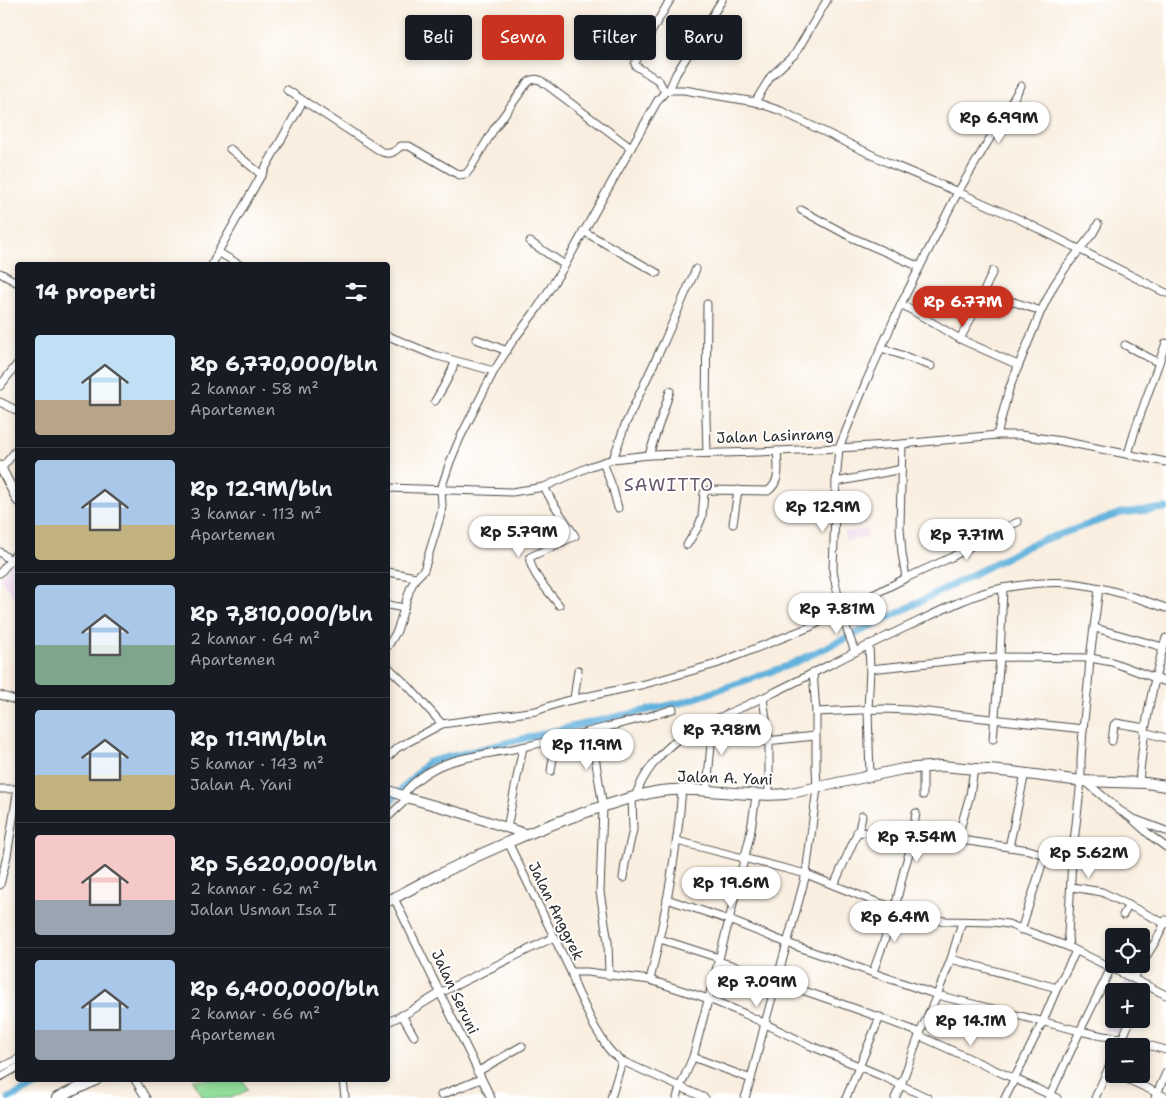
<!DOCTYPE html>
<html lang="id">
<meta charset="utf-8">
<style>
body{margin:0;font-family:"Shantell Sans",sans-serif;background:#242831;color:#f1f3f6;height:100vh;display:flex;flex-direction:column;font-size:19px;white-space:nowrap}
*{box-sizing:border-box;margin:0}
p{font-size:16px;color:#9ea1a6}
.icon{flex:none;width:28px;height:28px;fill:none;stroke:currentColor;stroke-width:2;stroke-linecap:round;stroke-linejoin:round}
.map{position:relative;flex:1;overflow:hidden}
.panel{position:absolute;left:15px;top:262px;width:375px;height:820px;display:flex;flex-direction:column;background:#171b24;border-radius:5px;box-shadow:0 2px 8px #0003}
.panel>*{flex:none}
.hud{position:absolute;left:405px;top:15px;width:475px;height:45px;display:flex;gap:10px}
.fabs{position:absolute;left:1105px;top:928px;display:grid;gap:10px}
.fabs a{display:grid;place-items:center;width:45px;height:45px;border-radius:5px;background:#171b24;box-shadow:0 2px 8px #0003;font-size:25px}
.price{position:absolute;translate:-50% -42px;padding:0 11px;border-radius:18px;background:#fff;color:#222;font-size:16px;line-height:32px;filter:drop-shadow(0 1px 2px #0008)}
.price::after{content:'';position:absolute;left:50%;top:30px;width:15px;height:11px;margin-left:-8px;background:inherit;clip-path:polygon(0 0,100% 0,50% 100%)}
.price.on{background:#c8321e;color:#fff}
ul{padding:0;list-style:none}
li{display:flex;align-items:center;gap:15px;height:125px;padding:0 20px}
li+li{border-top:1px solid #363941}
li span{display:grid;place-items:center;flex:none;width:140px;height:100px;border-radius:5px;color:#555}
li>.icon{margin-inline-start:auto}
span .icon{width:60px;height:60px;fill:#fffc;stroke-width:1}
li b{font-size:21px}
h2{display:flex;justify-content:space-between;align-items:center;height:60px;padding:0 20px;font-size:21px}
.pill{padding:0 18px;border-radius:5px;background:#171b24;box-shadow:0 2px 8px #0003;font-size:18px;line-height:45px}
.pill.on{background:#c8321e;color:#fff}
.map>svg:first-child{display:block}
.built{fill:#edd0e8}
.industrial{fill:#ccbed4}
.green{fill:#92de9b;stroke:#5e8463}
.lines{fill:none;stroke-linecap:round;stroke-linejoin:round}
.canal{stroke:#63b2dd;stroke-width:7}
.minor-casing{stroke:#4a4846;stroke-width:9}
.major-casing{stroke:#4a4846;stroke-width:11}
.highway-casing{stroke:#4a4846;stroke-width:12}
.minor{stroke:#fff;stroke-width:7}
.major{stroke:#fff;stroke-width:9}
.highway{stroke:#fff;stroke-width:10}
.labels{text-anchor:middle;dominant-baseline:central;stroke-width:4;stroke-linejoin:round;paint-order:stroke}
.street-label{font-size:15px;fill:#2b2b2b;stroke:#fff}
.quarter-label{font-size:18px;letter-spacing:1px;fill:#69566d;stroke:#fff}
</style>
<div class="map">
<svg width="1166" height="1098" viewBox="0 0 1166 1098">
<rect width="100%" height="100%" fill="#fff"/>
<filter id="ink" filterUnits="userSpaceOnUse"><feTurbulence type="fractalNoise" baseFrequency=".02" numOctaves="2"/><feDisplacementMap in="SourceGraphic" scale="10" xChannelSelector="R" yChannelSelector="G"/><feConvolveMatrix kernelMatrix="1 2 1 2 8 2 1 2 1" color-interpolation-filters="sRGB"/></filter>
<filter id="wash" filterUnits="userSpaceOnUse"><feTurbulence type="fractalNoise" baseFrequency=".0096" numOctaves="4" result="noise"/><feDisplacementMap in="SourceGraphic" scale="20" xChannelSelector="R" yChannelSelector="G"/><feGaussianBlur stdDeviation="1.12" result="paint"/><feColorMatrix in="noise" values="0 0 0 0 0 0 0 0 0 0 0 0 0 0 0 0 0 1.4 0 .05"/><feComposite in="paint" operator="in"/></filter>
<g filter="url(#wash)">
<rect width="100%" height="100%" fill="#f9eedf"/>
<g class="built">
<polygon points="862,495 863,505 842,507 841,498"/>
<polygon points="867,529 867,537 845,541 844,532"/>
<polygon points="17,555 17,601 0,578"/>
</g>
<g class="industrial">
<polygon points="1125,980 1139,985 1137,991 1121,991"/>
<polygon points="1109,1011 1114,1012 1114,1019 1125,1019 1120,1034 1104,1030"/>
</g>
<polygon class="green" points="193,1080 243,1080 248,1090 231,1098 204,1098"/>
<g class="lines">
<g class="canal">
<polyline points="388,804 428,762 571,727 684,702 787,666 878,623 1032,544 1121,513 1166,508"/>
<polyline points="9,1098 49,1080"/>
</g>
</g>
</g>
<g filter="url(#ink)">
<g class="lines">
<defs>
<g id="minor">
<path d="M287 90 382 152C391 155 394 152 401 146H409L459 175 466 174 470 169 494 129 525 86C529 80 533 78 540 80L631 148"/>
<polyline points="669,90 676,74 722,0"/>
<polyline points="665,92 659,81 636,66 635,64 639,53 670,0"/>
<polyline points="755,102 771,76 795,54 827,0"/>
<polyline points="230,149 262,175"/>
<polyline points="801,210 851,237 920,267"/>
<polyline points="583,231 657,273"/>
<polyline points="530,242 565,265"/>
<polyline points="218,252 240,265"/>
<polyline points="212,265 218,252 303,101"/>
<polyline points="0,273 18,283"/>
<polyline points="984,292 1041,311"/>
<polyline points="901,304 960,339 1018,365"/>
<polyline points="388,336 434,355 494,371"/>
<polyline points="476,339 507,351"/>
<polyline points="960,339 976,309 993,271"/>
<polyline points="1125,345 1159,363"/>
<polyline points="882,348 931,366"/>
<polyline points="0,386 18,363"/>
<path d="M435 401C443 388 450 377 455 362"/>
<polyline points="0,402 18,411"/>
<polyline points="997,435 1009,389 1041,311 1054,285 1066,267 1093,233 1098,224"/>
<polyline points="902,444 900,527 902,553 906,578"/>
<polyline points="707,453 706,418 707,304"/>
<polyline points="1128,454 1136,427 1166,343"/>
<polyline points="649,455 670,391"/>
<polyline points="613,459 625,425 664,342 696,269"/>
<polyline points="603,462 613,489 618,508"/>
<polyline points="1,469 18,448"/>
<polyline points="836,482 902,469"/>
<path d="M544 487 553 503 575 536 530 557C529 572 550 593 559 605"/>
<polyline points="388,488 512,492 544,487 591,466 613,459 649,455 758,452 839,448 902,444 997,435 1020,435 1061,441 1166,462"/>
<polyline points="733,524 738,490"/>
<path d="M687 545 698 527 702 517 704 493 709 490 768 491C781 482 778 465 777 451"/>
<polyline points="0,552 10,560"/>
<polyline points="388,572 416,577"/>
<polyline points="0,573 18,551"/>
<polyline points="1099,588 1090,658 1088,685 1083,729 1081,760 1081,781 1072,859 1068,935 1069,947 1166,995"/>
<polyline points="388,605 404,608"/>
<polyline points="1095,628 1163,647"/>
<polyline points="869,644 870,669 868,710 870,776"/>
<polyline points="388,646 397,631 410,589 415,579 424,570 441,514 442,505 441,489 450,462 460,438 494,371 512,342 537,309 565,265 658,100 665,92 669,90 684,90 755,102 781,111 891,164 958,192 1021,220 1166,293"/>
<polyline points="855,652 842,616 833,571 836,482 839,448 866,382 901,304 958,192 1021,86"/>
<polyline points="388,667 409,687 442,724"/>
<polyline points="870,669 977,658 1000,657 1090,658 1112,662 1166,682"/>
<polyline points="813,672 816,712 883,709 909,710 1083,729"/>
<polyline points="0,695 18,701"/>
<polyline points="763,698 769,740 769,796"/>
<polyline points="574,699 578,670"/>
<polyline points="589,732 593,744 603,807 600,892 608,942 609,975"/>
<polyline points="1144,732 1166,738"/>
<polyline points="993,739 1000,657 1003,588"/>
<polyline points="746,740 766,741 815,736"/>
<polyline points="1112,741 1114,725 1116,723 1145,728"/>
<polyline points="388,757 397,748 442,724 536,711 562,702 645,684 716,664 810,627 906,578 952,557 991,534 1018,522"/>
<polyline points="974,769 970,795 959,833 960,838 961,840 1009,847 1029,850 1045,855 1072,859"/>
<polyline points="551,771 556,740"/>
<polyline points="1085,781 1119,810 1130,817 1151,836 1166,847"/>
<path d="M1139 783C1143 732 1151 687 1166 638"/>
<polyline points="0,789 18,789"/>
<polyline points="707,790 711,744 709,722"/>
<polyline points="923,795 923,767"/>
<path d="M402 796C412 782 429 770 444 764 469 755 496 753 522 747 552 741 581 734 611 726 632 721 653 716 673 709"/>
<path d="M635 797C643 774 660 752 681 737 691 730 702 725 714 720 734 711 753 702 773 693 820 670 867 645 915 623 944 609 972 594 1003 588 1025 584 1049 581 1071 583 1101 586 1138 598 1166 608"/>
<polyline points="388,817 408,798"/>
<polyline points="1134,819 1166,831"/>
<polyline points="507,828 523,747"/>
<polyline points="857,832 890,834 913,834"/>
<polyline points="927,837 961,840"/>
<polyline points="677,841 806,874 871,900 932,920 947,921 993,922 1008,924 1069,947"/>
<polyline points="508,842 571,972 576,988 594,1026 607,1047 613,1054 622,1061 705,1098"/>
<polyline points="1009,847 1025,773"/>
<polyline points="623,878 625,864 633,830 632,797"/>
<polyline points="0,885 7,856 18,788"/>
<polyline points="834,885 859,829 862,816"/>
<polyline points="1072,887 1102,892 1166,924"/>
<polyline points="394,898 491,1098"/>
<polyline points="667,899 729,920 787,943 937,995 1080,1031 1103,1036 1122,1038 1166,1050"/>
<polyline points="1123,915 1129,905"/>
<polyline points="1021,930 1045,855"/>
<polyline points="660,939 719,958"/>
<polyline points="951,959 1057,988"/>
<path d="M718 961C743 968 766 977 790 986 834 1001 878 1016 920 1033"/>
<polyline points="571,972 587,972 650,980 709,999 745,1014 809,1045 882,1076 928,1098"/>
<polyline points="873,972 893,916 904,870 910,850 916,813"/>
<polyline points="1133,978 1157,939 1166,920"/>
<path d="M650 980C665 917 677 854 682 789"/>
<polyline points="1141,996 1146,985"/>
<polyline points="402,1015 414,1036"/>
<polyline points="388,1022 409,1012 440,993 554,937"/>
<polyline points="920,1036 1057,1098"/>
<polyline points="1119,1046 1131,1019"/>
<polyline points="693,1057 751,1079"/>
<polyline points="0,1068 18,1059"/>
<polyline points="477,1072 522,1046"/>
<polyline points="1116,1074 1166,1097"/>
<polyline points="0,1077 18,1067"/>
<polyline points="135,1080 146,1098"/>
<polyline points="343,1080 345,1098"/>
<polyline points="441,1095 481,1079"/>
<polyline points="611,1098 622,1061"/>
<polyline points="677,1098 680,1087 693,1057 724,940 750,836 756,796"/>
<polyline points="745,1098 751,1079 765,1023 793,922 806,874 817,788 816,768 816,712"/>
<polyline points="846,1098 880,1017"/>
<polyline points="895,1098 901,1085 920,1033 937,995 951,959 962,922"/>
<polyline points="1005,1098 1043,1021 1057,988 1076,951"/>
<polyline points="1049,1098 1080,1031 1111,968"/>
<polyline points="1095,1098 1114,1056"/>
<polyline points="1155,1098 1166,1073"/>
</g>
<g id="major">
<polyline points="0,466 18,501"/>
<polyline points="388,790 408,798 465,814 526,834"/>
</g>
<g id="highway">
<path d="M388 901C404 893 421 883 438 875 489 849 541 827 595 809 617 802 639 794 661 791 703 786 744 798 786 794L903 769 941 766 1012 772 1081 781 1146 783 1166 786"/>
<polyline points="57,1098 96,1080"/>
</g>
</defs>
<use href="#minor" class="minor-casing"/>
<use href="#major" class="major-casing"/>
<use href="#highway" class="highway-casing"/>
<use href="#minor" class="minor"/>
<use href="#major" class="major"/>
<use href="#highway" class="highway"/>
</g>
</g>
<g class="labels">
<g class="street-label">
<text transform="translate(775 436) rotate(-2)">Jalan Lasinrang</text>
<text transform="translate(725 778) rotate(2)">Jalan A. Yani</text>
<text transform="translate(556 911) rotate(64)">Jalan Anggrek</text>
<text transform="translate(455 992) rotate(65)">Jalan Seruni</text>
</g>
<g class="quarter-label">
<text x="669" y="485">SAWITTO</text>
</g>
</g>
</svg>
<div class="fabs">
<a><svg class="icon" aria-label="locate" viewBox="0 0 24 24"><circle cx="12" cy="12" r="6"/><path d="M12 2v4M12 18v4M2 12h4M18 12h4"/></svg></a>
<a>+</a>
<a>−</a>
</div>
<b class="price" style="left:999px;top:144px">Rp 6.99M</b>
<b class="price on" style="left:963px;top:328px">Rp 6.77M</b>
<b class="price" style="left:823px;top:533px">Rp 12.9M</b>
<b class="price" style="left:519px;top:558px">Rp 5.79M</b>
<b class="price" style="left:967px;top:561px">Rp 7.71M</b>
<b class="price" style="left:837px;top:635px">Rp 7.81M</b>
<b class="price" style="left:722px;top:756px">Rp 7.98M</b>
<b class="price" style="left:587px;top:771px">Rp 11.9M</b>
<b class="price" style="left:917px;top:863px">Rp 7.54M</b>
<b class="price" style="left:1089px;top:879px">Rp 5.62M</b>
<b class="price" style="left:731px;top:909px">Rp 19.6M</b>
<b class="price" style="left:895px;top:943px">Rp 6.4M</b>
<b class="price" style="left:757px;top:1008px">Rp 7.09M</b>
<b class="price" style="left:971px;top:1047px">Rp 14.1M</b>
<div class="hud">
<a class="pill">Beli</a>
<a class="pill on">Sewa</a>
<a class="pill">Filter</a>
<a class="pill">Baru</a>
</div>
<section class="panel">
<h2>14 properti<svg class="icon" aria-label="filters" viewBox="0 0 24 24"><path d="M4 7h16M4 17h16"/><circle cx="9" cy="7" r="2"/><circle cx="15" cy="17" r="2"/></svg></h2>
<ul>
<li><span style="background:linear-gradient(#bfe0f5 65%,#b9a48a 0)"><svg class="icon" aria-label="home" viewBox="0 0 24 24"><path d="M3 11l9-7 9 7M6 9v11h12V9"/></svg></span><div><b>Rp 6,770,000/bln</b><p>2 kamar · 58 m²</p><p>Apartemen</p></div></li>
<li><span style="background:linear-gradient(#a9c7e8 65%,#c2b280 0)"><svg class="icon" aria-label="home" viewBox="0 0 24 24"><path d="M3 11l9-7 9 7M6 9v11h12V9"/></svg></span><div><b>Rp 12.9M/bln</b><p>3 kamar · 113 m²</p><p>Apartemen</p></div></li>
<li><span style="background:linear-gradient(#a9c7e8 60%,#7fa58c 0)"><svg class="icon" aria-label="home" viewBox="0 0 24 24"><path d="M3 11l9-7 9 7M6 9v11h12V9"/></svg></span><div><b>Rp 7,810,000/bln</b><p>2 kamar · 64 m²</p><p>Apartemen</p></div></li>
<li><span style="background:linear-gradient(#a9c7e8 65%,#c2b280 0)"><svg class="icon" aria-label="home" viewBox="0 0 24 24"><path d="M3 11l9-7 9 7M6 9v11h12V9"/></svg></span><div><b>Rp 11.9M/bln</b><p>5 kamar · 143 m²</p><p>Jalan A. Yani</p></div></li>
<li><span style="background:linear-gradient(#f6c9c9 65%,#9aa5b1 0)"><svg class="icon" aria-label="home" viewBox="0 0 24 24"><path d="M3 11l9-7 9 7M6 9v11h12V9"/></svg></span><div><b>Rp 5,620,000/bln</b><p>2 kamar · 62 m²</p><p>Jalan Usman Isa I</p></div></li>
<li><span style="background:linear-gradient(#a9c7e8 70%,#9aa5b1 0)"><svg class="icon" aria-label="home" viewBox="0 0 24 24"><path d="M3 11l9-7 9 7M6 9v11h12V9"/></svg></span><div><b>Rp 6,400,000/bln</b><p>2 kamar · 66 m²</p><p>Apartemen</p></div></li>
</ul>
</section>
</div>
